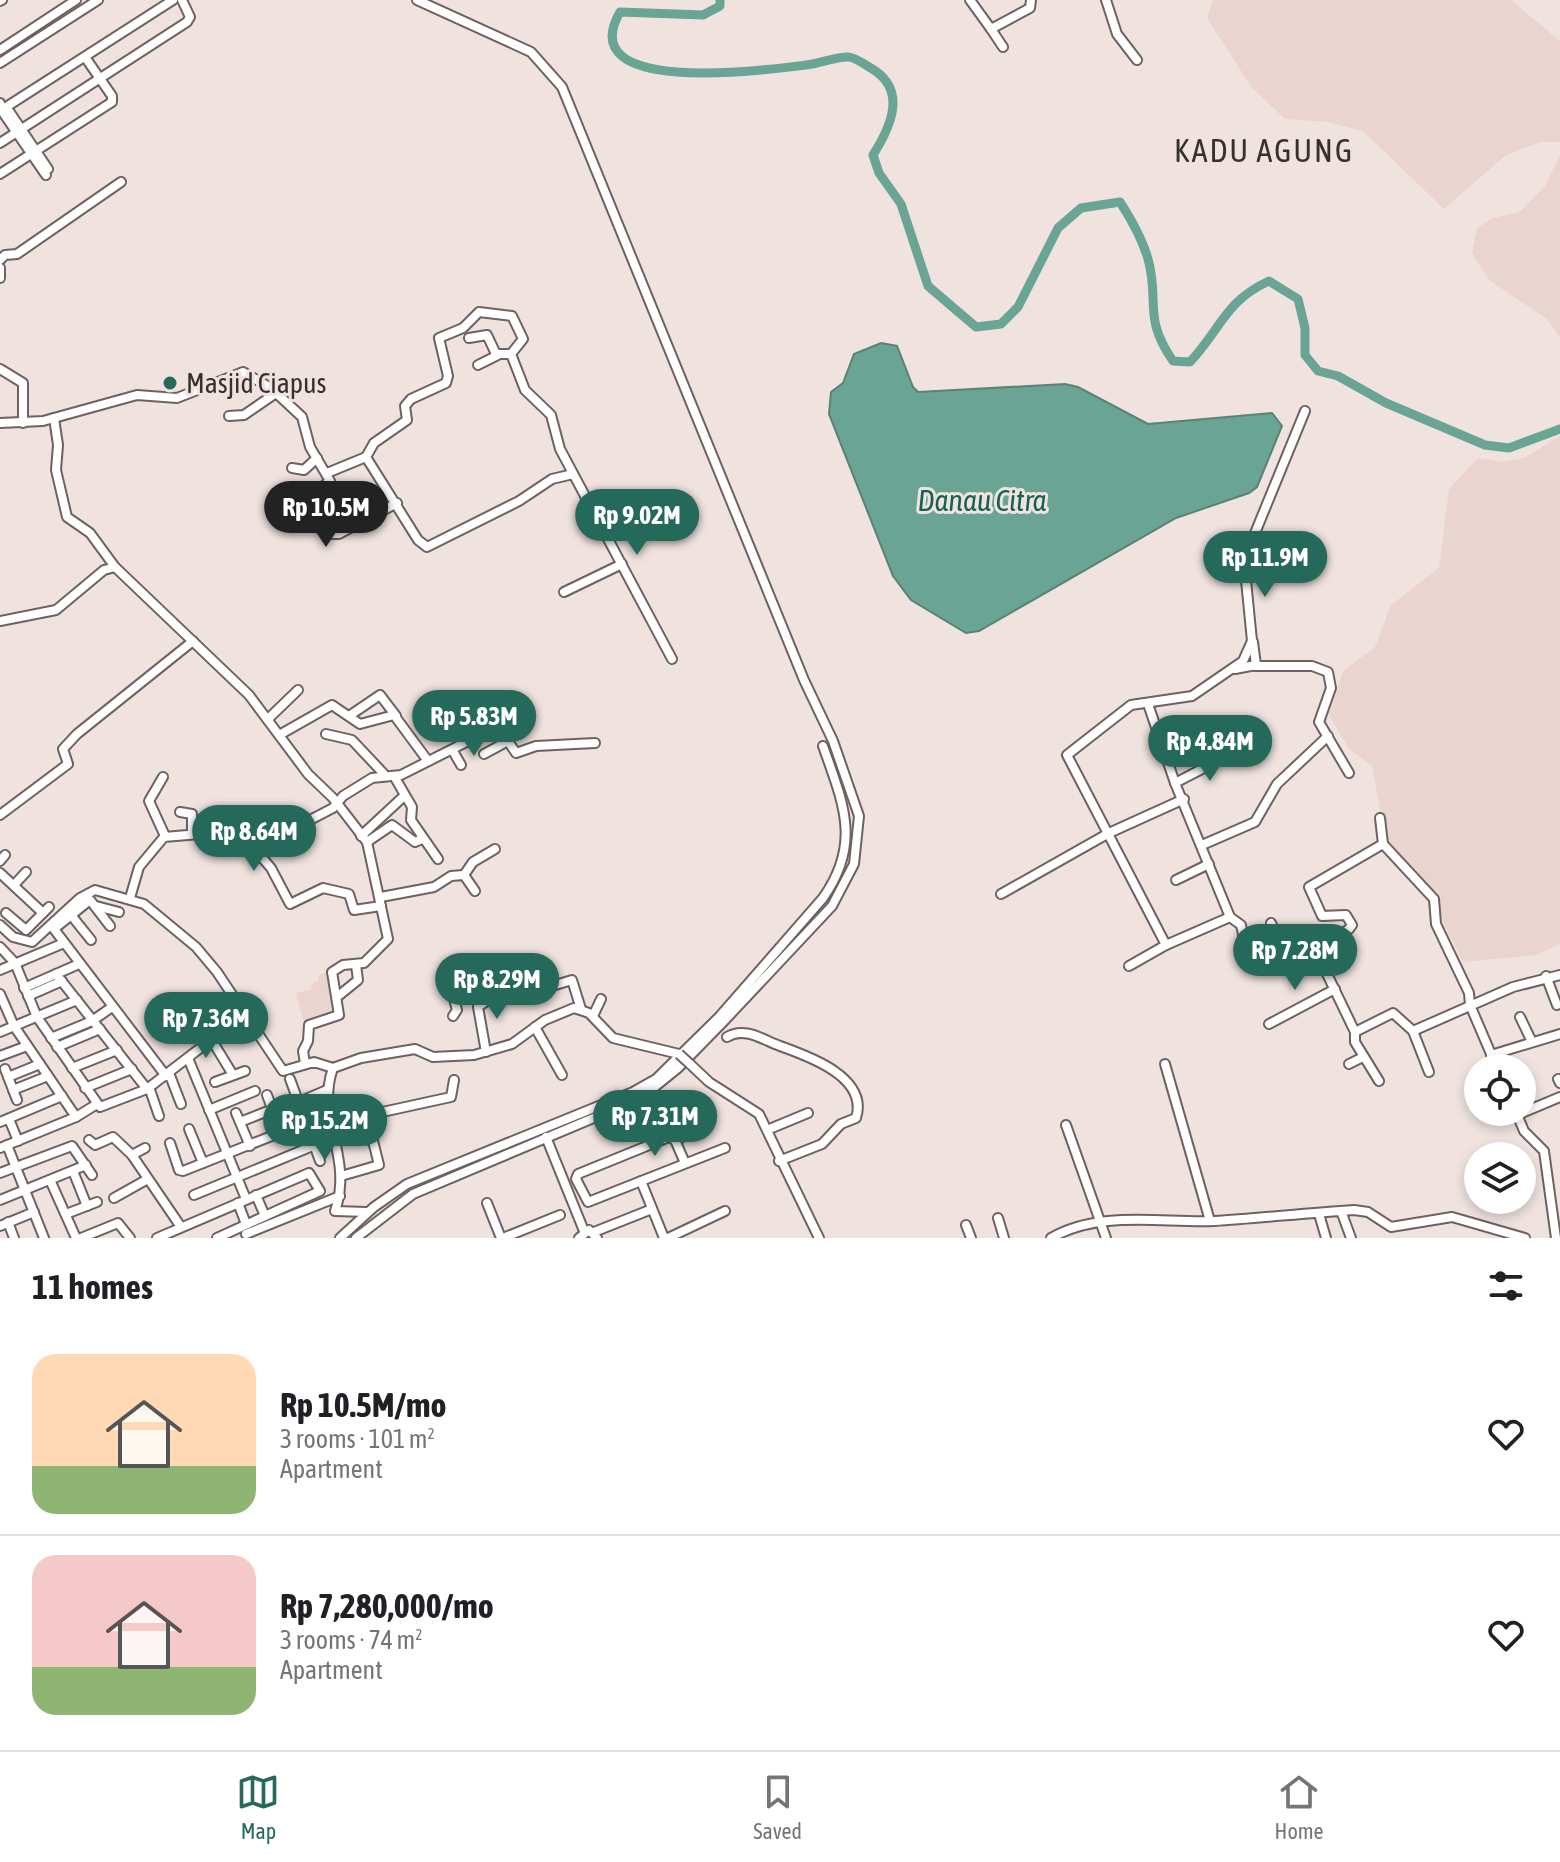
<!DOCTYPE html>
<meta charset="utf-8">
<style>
body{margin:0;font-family:"Asap Condensed",sans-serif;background:#f2f2f2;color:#202124;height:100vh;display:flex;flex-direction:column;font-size:30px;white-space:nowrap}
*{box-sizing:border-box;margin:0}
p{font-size:26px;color:#757577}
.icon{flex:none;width:44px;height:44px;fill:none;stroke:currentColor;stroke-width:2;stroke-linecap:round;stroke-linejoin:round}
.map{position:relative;height:1238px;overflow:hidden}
.panel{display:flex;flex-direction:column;background:#fff;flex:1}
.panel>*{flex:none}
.tools{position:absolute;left:1464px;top:1054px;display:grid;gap:16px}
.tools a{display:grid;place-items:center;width:72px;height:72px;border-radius:50%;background:#fff;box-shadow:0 4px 12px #0003;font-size:40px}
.price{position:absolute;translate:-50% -68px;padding:0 18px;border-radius:28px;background:#25695a;color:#fff;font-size:26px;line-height:52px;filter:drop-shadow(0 2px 4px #0008)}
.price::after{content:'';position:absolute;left:50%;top:48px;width:24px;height:18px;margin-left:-12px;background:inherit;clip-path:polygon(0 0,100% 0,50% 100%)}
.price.current{background:#222;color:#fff}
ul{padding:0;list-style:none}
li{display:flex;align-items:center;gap:24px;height:200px;padding:0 32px}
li+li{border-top:2px solid #e0e0e0}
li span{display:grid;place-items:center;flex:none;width:224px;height:160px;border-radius:24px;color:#555}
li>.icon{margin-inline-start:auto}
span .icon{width:96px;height:96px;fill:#fffc;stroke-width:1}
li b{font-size:34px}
h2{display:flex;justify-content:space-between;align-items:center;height:96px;padding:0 32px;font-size:34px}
.menu{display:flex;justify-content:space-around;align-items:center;height:112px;border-top:2px solid #e0e0e0;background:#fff;font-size:22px;color:#757577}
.menu a{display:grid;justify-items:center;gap:4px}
.menu .current{color:#25695a}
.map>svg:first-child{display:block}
.built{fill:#ead4d0}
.water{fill:#69a494;stroke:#5a8276;stroke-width:2}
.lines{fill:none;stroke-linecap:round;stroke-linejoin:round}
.river{stroke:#69a494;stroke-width:9}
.minor-casing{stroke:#6d6260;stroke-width:12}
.minor{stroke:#fff;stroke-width:8}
.minor-bridge-casing{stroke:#6d6260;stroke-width:12;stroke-linecap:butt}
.minor-bridge{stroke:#fff;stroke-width:8}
.poi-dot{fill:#25695a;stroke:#efe2df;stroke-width:3}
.labels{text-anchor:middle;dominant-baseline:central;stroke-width:6;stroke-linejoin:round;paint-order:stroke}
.poi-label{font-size:28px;fill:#363130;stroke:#efe2df;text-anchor:start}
.water-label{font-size:30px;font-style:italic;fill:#146253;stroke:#efe2df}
.quarter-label{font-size:32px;letter-spacing:2px;fill:#363130;stroke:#efe2df}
</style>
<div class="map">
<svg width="1560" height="1238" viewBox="0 0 1560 1238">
<rect width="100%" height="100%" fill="#efe2df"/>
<g class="built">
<polygon points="1213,0 1511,0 1560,41 1560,142 1540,142 1505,156 1444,209 1363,131 1328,122 1285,119 1252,88 1207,18"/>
<polygon points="1560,155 1560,338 1547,319 1489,280 1472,253 1477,228 1493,218 1520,212 1545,186"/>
<polygon points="1560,436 1560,944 1536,955 1463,962 1417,870 1399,863 1386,841 1372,766 1349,749 1329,715 1343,671 1375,647 1391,605 1439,568 1449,489 1478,458 1501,462 1524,458"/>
<polygon points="327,972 334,1015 304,1023 296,993 312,989 311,985 318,981 319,975"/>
</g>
<polygon class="water" points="881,343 897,346 913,387 918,392 1065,384 1078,387 1148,424 1272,413 1282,426 1257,487 1249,493 1176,518 979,631 966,633 911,600 893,576 829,414 831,392 843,383 854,354"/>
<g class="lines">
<path class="river" d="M720 0V6L703 15 620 12C571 97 767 70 806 65 819 64 834 57 848 57 854 57 863 63 869 67 908 88 892 125 873 155L879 173 901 204 928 286 976 327 1001 324 1018 307 1058 228 1081 208 1120 202C1131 219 1142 238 1148 259 1160 301 1142 316 1173 361L1190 362C1221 329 1225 301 1269 281L1298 299 1305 328V355L1318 371 1338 376 1386 403 1485 445 1509 448 1560 429"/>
<defs>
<g id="minor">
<polyline points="970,0 991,29"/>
<polyline points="1106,0 1117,34 1137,60"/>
<polyline points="0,1 2,0"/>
<polyline points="1003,47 991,29 1030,8 1031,0"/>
<polyline points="0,50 76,0"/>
<polyline points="0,63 98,0"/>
<polyline points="0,103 4,114 46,175"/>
<polyline points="4,109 9,111 48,169"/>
<polyline points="0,111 173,0"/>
<polyline points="0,143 187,22 190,17 182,0"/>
<polyline points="0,174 112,102 112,96 85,57"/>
<polyline points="0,260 5,255 17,254 121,182"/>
<polyline points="0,268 0,278"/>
<polyline points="469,338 487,335 496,354 511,354"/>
<polyline points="478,365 498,355"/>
<polyline points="0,369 23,383 23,423"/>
<polyline points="229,416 244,415 276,393"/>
<polyline points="54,418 58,445 56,470 67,517 90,533 115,567"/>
<polyline points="0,423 43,421 137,395 177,398 243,372 271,388 302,417 310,447 330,481 317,491 333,534 339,534 397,503"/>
<polyline points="366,457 418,540 427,547 519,501 552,479 573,474"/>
<polyline points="292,468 304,470 317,458"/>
<polyline points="327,473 366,457 374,443 407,420 405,406 411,399 446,383 448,376 439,338 463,328 479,312 512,316 523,339 511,354 525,390 551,415 560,449 672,659"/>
<polyline points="608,536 666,506"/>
<polyline points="564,592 622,564"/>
<polyline points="0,621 56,610 104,570 115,567 249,695 308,774 333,798 367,842 388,939 364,963 343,965 332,972 339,1015 309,1025 308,1041 303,1051 305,1063"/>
<polyline points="1255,666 1312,666 1328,672 1331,688 1319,722 1349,773"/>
<polyline points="1235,669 1256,665 1253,642"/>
<polyline points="1148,704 1175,783 1230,917 1241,925 1244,939 1261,968 1316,951 1349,929 1352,925 1346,915 1322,916 1309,887 1383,844 1434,899 1436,924 1469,993 1470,1005 1497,1068"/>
<polyline points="349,716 380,695 396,716"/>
<polyline points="269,718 298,690"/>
<polyline points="281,734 332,705 360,724 394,715 428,761"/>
<polyline points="326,734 352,740 384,774"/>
<polyline points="453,751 461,765"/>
<polyline points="484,754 508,741"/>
<polyline points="394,776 412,807 411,820 438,859"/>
<polyline points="163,777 149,801 165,836"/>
<polyline points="1175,783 1231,754"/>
<polyline points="180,812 192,814 192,833"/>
<polyline points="0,815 68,764 63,749 77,734 193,641"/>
<polyline points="1380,818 1383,844"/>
<polyline points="252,823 279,840"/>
<polyline points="238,830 271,868 290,904 323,888 349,894 354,910 381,906"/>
<polyline points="361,836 403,797"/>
<polyline points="367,842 392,825 415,842 422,839"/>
<polyline points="1202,845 1255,822 1277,784 1328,736"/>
<polyline points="0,861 5,855"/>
<polyline points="0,873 43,913"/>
<polyline points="464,875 473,862 495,849"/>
<polyline points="1176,880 1209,864"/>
<polyline points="14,885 26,872"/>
<polyline points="1001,894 1109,833 1184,799"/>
<polyline points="381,897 434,887 451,876 464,875 475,891"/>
<polyline points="130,898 139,867 164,837 235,831 269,814 291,820 310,820 333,808 343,796 372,778 401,775 494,728 502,732 516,753 536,746 595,743"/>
<polyline points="96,906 119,912"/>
<polyline points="6,913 26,930 49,907"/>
<polyline points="71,915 91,940"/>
<polyline points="1230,917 1166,945 1067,755 1131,705 1192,696 1243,661 1252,641 1244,560 1305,411"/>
<polyline points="1271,923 1290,959"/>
<polyline points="0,925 13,937 32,942 80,898 95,890 144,904 196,947 217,972 283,1071 314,1062 333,1068 361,1058 415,1049 433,1057 474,1055 512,1044 545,1020 574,1008 589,1013 613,1038 679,1054"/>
<polyline points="110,926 90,900 54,929 166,1076"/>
<polyline points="0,947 15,963 37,1017 100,1107 147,1089 212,1039"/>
<polyline points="1316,951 1355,1032 1355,1042 1379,1081"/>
<polyline points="532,966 542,989 572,980 581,1009"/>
<polyline points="1129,966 1166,945"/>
<polyline points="0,970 64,943"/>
<polyline points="56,974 147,1089"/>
<polyline points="1546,976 1557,1005"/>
<polyline points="24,988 79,964"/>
<polyline points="0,994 14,1026 76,1117 0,1148"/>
<polyline points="28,996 62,981"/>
<polyline points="337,997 358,980 356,965"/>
<polyline points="453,1016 457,1010 449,981 472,974 487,999"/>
<polyline points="593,1016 601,999"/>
<polyline points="1520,1017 1532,1042"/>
<polyline points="1269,1024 1335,989"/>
<polyline points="535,1027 562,1075"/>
<polyline points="205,1029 233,1075"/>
<polyline points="1413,1031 1429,1072"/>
<polyline points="0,1032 77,1000"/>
<polyline points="1355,1032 1393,1013 1413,1031 1513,987 1560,975"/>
<path d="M727 1037C745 1026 763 1040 780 1046 808 1056 869 1077 856 1118L841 1124 822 1144 779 1161"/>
<polyline points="51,1038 92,1021 112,1007"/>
<polyline points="57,1047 100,1029"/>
<polyline points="486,1052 478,1007 506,987"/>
<polyline points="1491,1055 1560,1034"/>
<polyline points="0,1056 27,1046"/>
<polyline points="188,1058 246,1199"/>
<polyline points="690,1064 709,1082 759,1114 819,1238"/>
<polyline points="1165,1064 1210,1221"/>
<polyline points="1349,1064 1363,1057"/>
<polyline points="72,1068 117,1050"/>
<path d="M333 1068C315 1118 354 1157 335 1211L367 1212"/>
<polyline points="5,1069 17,1100"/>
<polyline points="169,1073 181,1104"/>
<polyline points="8,1077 40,1064"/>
<polyline points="290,1079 320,1161"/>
<polyline points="1558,1079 1560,1083"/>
<polyline points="215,1082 245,1071"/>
<polyline points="149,1087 159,1116"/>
<polyline points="85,1088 132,1069"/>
<polyline points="13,1090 48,1076"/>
<polyline points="267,1095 276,1119"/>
<polyline points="299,1102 327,1090"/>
<polyline points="209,1110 255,1091"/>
<polyline points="1516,1112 1524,1131 1544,1151 1556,1238"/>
<polyline points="236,1113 250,1146"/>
<polyline points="1517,1115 1560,1097"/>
<polyline points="76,1117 97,1104"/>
<polyline points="9,1119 18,1141"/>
<polyline points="0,1122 62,1096"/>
<polyline points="240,1122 273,1109"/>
<polyline points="332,1123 451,1097 454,1080"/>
<polyline points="1066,1125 1106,1238"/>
<polyline points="189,1129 203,1163"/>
<polyline points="767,1130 808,1113"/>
<polyline points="546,1137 584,1231"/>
<polyline points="89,1140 95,1145 113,1137 132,1155"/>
<polyline points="675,1140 702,1129"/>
<polyline points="170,1143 179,1170 183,1171 307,1122"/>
<polyline points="7,1145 44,1238"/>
<polyline points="145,1148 132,1155 181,1227"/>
<polyline points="685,1163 675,1140 669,1137 578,1174 576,1179 588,1202 725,1148"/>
<polyline points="73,1171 87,1206"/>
<polyline points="0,1173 72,1146 92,1175"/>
<polyline points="341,1176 379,1165 373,1141 358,1137 354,1120"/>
<polyline points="50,1180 76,1238"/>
<polyline points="641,1181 664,1238"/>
<polyline points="194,1195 315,1145"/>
<polyline points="114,1198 146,1180"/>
<polyline points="0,1200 86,1165"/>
<polyline points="238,1203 246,1224"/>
<polyline points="487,1203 501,1238"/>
<polyline points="1341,1211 1351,1238"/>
<polyline points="66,1214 97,1202"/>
<polyline points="1319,1214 1326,1238"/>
<polyline points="998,1218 1004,1238"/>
<polyline points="8,1222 14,1238"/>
<polyline points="966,1225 971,1238"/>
<polyline points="0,1226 34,1212"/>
<polyline points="594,1232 652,1209"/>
<polyline points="246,1234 340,1196"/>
<polyline points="81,1238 118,1223 130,1238"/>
<polyline points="157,1238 309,1173 320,1191 265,1216 256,1195"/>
<polyline points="217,1238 265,1216"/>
<path d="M340 1238 374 1207 407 1184 633 1092 656 1079 720 1016 823 898C862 843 843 803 823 746"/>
<polyline points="356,1238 413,1194 641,1098 678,1068 724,1021 832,906 854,864 859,816 833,741 804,680 562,87 531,52 417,0"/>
<polyline points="503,1238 560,1215"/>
<polyline points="579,1238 589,1230 597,1238"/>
<polyline points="668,1238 725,1211"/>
<path d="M1051 1238C1099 1210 1160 1223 1214 1221 1260 1218 1307 1213 1354 1210L1368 1212 1391 1227 1452 1217 1525 1238"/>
</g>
</defs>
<use href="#minor" class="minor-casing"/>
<use href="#minor" class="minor"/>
<defs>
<polyline id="minor-bridge" points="679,1054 690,1064"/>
</defs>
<use href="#minor-bridge" class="minor-bridge-casing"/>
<use href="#minor-bridge" class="minor-bridge"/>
</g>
<circle class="poi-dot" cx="170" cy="383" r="8"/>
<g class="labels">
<g class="poi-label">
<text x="186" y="383">Masjid Ciapus</text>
</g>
<g class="water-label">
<text x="982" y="500">Danau Citra</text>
</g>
<g class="quarter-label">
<text x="1264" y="150">KADU AGUNG</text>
</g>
</g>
</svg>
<div class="tools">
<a><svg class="icon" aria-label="locate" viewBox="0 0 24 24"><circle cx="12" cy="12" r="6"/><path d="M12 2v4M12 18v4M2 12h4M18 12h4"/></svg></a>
<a><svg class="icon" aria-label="layers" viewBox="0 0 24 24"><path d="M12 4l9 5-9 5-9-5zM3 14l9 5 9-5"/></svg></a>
</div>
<b class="price current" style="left:326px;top:549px">Rp 10.5M</b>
<b class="price" style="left:637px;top:557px">Rp 9.02M</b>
<b class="price" style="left:1265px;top:599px">Rp 11.9M</b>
<b class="price" style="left:474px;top:758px">Rp 5.83M</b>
<b class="price" style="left:1210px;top:783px">Rp 4.84M</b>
<b class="price" style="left:254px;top:873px">Rp 8.64M</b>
<b class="price" style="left:1295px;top:992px">Rp 7.28M</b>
<b class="price" style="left:497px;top:1021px">Rp 8.29M</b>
<b class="price" style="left:206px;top:1060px">Rp 7.36M</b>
<b class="price" style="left:655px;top:1158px">Rp 7.31M</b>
<b class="price" style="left:325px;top:1162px">Rp 15.2M</b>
</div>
<section class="panel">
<h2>11 homes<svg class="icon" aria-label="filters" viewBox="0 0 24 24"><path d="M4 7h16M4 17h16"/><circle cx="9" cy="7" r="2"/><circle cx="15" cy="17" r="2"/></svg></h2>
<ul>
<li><span style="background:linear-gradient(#ffd9b3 70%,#8fb573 0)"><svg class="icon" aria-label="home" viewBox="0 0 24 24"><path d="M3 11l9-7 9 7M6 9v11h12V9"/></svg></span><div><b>Rp 10.5M/mo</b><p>3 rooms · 101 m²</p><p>Apartment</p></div><svg class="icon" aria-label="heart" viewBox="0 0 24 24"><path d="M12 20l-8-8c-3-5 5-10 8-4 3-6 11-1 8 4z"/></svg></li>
<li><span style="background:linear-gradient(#f6c9c9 70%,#8fb573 0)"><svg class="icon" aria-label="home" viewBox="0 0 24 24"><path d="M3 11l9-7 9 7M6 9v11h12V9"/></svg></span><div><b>Rp 7,280,000/mo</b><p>3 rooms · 74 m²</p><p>Apartment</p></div><svg class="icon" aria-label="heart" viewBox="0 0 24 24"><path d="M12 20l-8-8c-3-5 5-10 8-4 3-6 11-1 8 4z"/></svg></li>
</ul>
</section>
<nav class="menu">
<a class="current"><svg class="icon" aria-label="map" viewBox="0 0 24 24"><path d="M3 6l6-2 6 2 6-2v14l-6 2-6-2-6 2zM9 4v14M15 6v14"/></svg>Map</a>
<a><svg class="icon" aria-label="saved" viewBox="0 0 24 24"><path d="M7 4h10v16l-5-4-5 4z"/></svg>Saved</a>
<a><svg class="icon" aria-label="home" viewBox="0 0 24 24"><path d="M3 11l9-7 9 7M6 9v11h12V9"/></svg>Home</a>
</nav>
